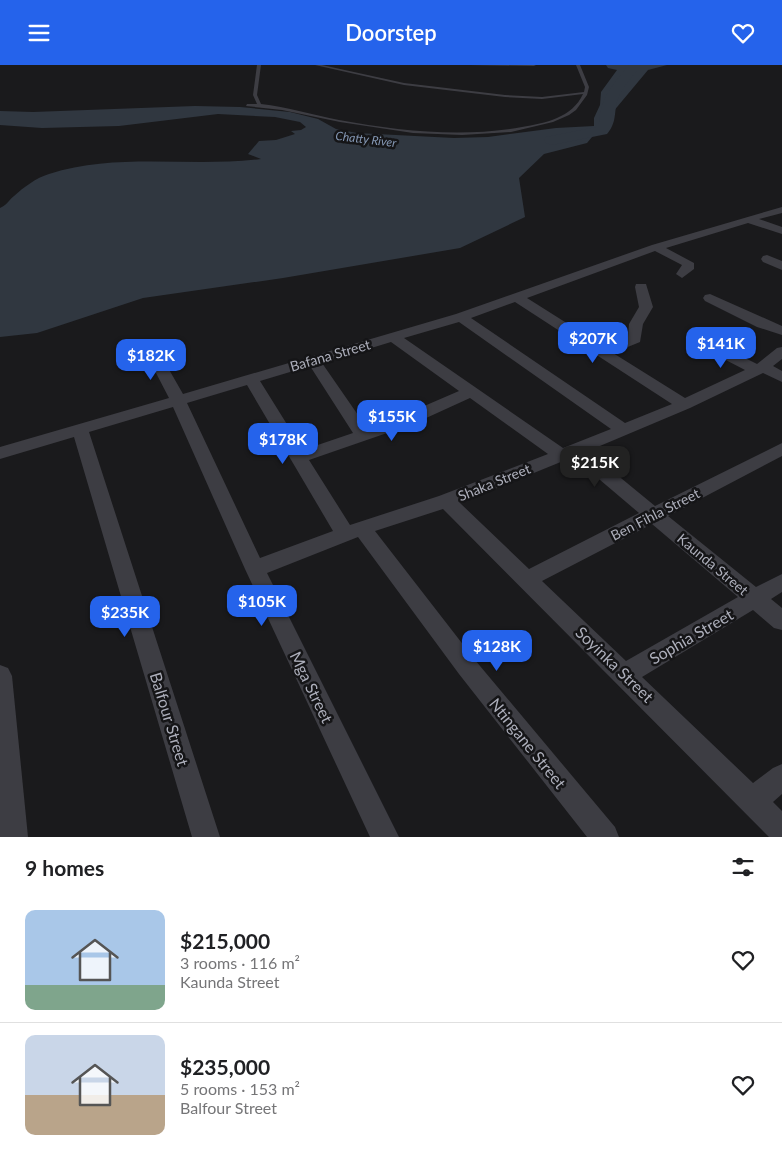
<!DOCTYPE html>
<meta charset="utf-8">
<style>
body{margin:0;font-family:Lato,sans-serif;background:#f6f6f6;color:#202124;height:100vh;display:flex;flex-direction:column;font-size:19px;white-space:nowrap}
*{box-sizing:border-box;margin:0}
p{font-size:16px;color:#757577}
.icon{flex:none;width:28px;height:28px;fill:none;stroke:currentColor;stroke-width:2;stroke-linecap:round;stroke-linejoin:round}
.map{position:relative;height:772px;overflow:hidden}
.sheet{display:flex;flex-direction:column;background:#fff;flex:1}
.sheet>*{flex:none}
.price{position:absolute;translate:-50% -42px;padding:0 11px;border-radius:10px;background:#2563eb;color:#fff;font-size:16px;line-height:32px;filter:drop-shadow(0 1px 2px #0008)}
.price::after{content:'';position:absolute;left:50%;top:30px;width:15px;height:11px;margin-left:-8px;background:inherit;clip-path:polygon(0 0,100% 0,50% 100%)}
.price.on{background:#222;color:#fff}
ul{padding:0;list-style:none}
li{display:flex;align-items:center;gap:15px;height:125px;padding:0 25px}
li+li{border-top:1px solid #e0e0e0}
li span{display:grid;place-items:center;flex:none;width:140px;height:100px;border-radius:10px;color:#555}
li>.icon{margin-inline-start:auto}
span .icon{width:60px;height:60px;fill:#fffc;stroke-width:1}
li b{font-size:21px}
h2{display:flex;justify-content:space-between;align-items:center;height:60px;padding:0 25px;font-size:21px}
header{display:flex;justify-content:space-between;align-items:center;height:65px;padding:0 25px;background:#2563eb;color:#fff;font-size:22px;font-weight:600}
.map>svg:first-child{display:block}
.water{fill:#303740}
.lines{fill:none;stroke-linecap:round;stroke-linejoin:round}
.river{fill:#303740;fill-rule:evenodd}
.service{fill:#3d3d43;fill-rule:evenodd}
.minor{fill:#3d3d43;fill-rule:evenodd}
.labels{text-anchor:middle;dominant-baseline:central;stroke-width:5;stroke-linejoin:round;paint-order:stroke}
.far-water-label{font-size:12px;font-style:italic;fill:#8598b5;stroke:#151517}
.street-label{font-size:14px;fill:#adafbb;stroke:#151517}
.near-street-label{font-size:16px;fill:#adafbb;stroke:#151517}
</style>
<header><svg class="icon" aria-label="menu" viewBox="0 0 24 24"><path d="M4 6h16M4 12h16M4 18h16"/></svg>Doorstep<svg class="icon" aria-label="heart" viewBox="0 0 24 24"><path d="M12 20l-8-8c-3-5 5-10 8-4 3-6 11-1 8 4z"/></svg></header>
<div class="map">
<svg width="782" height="772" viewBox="0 0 782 772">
<rect width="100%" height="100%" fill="#1a1a1c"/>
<path class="water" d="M606 0H667L648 5 587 78 544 89 519 113 525 152 460 183 283 213 143 233 37 268 0 272V143C7 140 8 136 14 131 24 122 36 113 49 109 119 87 190 103 261 94L248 89 259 76 276 75 295 69 291 66 301 65 306 62 300 57 275 52 218 49 119 61 42 63 0 60V46L33 47 195 41 240 42 290 47 318 54 336 64 357 68 454 73 488 72 556 63 594 61V53L600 40 601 27 617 5 608 3Z"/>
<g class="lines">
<path class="river" d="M629 0H641C635 9 625 19 620 29 612 45 619 55 607 69L552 80 546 78 544 75 546 72 596 62 599 58C600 33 614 18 629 0Z"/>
<g class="service">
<path d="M257 0H261L257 30 261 39C287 42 313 50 339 55 399 66 462 73 522 62 545 58 572 53 583 29L542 34 505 32 404 20 315 0H322L404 18 505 30 542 32 584 27 585 22 576 0H580L589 22 587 30 576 45 569 50 553 57 511 67 462 70 413 68 340 57 282 45 246 41 247 39H257L253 30Z"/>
<polygon points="469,0 536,0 534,1"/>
</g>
<g class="minor">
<path d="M782 142V148L759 154 782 162V169L748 158 666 183 694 198V204L682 213 676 209 682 200 655 186 527 233 603 281 628 272 629 259 639 242 635 222 636 219H646L653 242 643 259 640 277 613 288 685 333 745 305 695 279 693 276 695 273H705L757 299 777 283 782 282V294L773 301 782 306V317L763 308 690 343 588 386 655 441 782 378V391L668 451 756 522 782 509V527L771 534 782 543V565L774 563 753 545 642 612 753 718 773 703 782 699V729L773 737 782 746V772H769L443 444 375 466 475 595 615 762 619 772H587L459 609 358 472 267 508 399 772H370L245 504 173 342 89 367 220 772H192L74 372 0 394V382L169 333 143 283 145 280H155L183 329 456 249 652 180ZM515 237 672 339 625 358 471 253ZM459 257 611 364 563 383 404 273ZM391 277 459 326 401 351 367 363 322 298ZM310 301 353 368 303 385 260 316ZM247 320 333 466 260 493 187 338ZM470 333 548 389 439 431 350 460 309 395 413 359ZM573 392 639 448 529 504 460 438ZM652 459 738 532 626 596 542 516Z"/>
<polygon points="767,190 782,196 782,205 763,197 761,194 763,191"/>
<polygon points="710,229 782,261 782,270 757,262 705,236 703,233 705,230"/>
<polygon points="0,600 8,603 12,611 28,772 0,772"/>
</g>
</g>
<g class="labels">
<g class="far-water-label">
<text transform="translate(366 74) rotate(7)">Chatty River</text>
</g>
<g class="street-label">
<text transform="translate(330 290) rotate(-16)">Bafana Street</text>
<text transform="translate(494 417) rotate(-22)">Shaka Street</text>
<text transform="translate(655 449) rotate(-27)">Ben Fihla Street</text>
<text transform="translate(713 499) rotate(40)">Kaunda Street</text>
</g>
<g class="near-street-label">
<text transform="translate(691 571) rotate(-30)">Sophia Street</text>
<text transform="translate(615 599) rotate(44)">Soyinka Street</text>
<text transform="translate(312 622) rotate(64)">Mga Street</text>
<text transform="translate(170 654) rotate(73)">Balfour Street</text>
<text transform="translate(528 678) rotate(51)">Ntingane Street</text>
</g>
</g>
</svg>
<b class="price" style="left:593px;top:299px">$207K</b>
<b class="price" style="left:721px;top:304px">$141K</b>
<b class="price" style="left:151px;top:316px">$182K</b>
<b class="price" style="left:392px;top:377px">$155K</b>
<b class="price" style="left:283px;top:400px">$178K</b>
<b class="price on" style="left:595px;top:423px">$215K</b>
<b class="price" style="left:262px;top:562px">$105K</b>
<b class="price" style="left:125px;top:573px">$235K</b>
<b class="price" style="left:497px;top:607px">$128K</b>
</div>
<section class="sheet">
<h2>9 homes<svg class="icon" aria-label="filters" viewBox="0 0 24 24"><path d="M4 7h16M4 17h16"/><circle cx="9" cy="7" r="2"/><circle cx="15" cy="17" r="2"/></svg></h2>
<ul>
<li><span style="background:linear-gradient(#a9c7e8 75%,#7fa58c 0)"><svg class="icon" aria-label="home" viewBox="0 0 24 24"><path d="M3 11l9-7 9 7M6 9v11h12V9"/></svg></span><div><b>$215,000</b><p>3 rooms · 116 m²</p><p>Kaunda Street</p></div><svg class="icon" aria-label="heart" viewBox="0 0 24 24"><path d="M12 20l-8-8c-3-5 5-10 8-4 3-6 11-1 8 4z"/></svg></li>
<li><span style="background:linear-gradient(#c9d6e8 60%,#b9a48a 0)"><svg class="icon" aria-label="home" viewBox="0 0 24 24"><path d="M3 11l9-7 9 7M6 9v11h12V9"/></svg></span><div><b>$235,000</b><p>5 rooms · 153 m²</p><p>Balfour Street</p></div><svg class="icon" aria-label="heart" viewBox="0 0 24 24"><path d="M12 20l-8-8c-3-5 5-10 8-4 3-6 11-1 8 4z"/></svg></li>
</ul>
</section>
